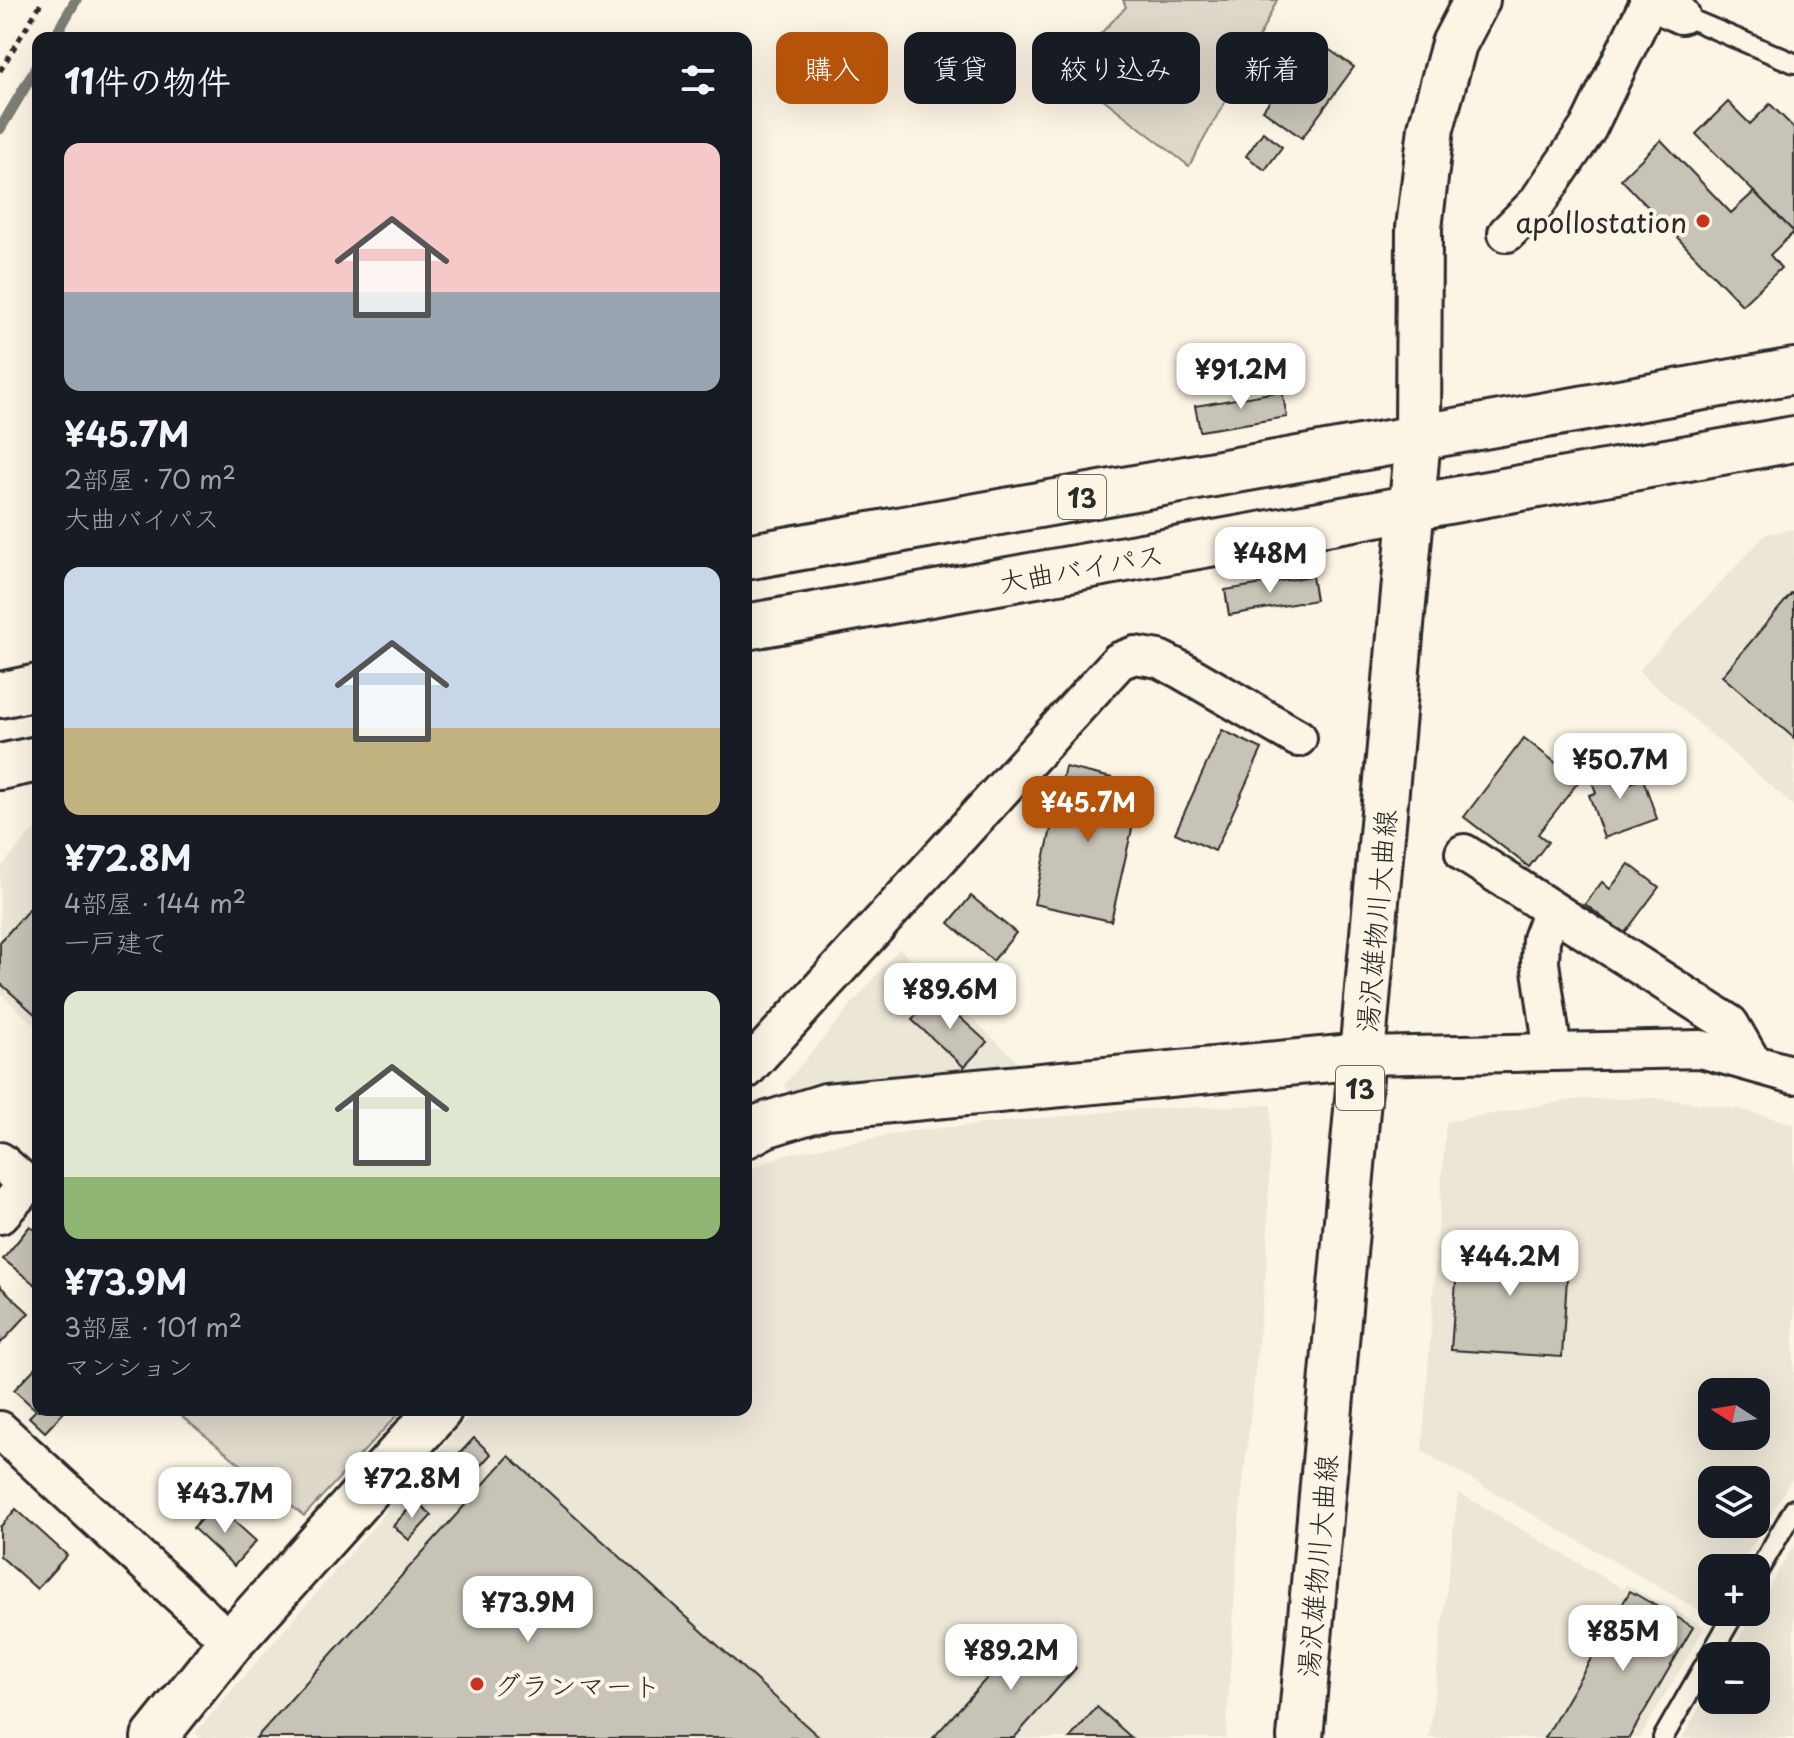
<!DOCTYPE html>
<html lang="ja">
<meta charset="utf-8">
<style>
body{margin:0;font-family:"Playpen Sans","Klee One",sans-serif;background:#242831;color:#f1f3f6;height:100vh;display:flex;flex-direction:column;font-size:30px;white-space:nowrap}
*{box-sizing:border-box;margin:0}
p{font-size:26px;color:#9ea1a6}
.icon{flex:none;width:44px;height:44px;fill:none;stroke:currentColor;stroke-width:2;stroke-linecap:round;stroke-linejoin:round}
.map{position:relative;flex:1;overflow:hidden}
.drawer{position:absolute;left:32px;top:32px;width:720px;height:1384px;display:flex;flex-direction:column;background:#171b24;border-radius:16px;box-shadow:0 8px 32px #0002}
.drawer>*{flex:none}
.hud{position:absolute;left:776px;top:32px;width:760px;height:72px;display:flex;gap:16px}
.needle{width:52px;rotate:282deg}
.tools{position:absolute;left:1698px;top:1378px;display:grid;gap:16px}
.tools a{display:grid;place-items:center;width:72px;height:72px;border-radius:16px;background:#171b24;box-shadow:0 8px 32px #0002;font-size:40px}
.price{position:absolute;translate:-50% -68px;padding:0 18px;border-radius:16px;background:#fff;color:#222;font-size:26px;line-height:52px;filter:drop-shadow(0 2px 4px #0008)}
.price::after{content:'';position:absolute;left:50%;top:48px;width:24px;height:18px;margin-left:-12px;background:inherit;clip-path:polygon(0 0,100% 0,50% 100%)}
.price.current{background:#b45309;color:#fff}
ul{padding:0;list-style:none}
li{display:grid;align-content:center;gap:16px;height:424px;padding:0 32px}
li span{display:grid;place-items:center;height:248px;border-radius:16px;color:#555}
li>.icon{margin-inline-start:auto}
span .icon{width:144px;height:144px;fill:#fffc;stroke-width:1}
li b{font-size:34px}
h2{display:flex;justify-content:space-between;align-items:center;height:96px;padding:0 32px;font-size:34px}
.pill{padding:0 28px;border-radius:16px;background:#171b24;box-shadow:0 8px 32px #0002;font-size:28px;line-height:72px}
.pill.current{background:#b45309;color:#fff}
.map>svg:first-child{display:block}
.built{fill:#ece6d7;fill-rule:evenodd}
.green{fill:#ded8ca;stroke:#84827a;stroke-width:2}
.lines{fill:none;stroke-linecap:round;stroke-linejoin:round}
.stream{stroke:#7d7b74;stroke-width:11}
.building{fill:#c8c3b7;stroke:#2b2b2b;stroke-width:2}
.lane-casing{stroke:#2b2b2b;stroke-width:24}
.street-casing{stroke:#2b2b2b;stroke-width:42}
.secondary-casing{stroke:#2b2b2b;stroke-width:50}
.primary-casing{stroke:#2b2b2b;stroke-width:50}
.highway-casing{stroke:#2b2b2b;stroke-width:50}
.path{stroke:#2b2b2b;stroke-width:5;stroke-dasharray:6 6;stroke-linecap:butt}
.lane{stroke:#fcf5e5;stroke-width:18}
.street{stroke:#fcf5e5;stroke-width:36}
.secondary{stroke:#fcf5e5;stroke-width:44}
.primary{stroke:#fcf5e5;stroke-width:44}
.highway{stroke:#fcf5e5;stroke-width:44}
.poi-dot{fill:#c8321e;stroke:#fcf5e5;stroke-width:3}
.labels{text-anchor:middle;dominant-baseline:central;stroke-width:8;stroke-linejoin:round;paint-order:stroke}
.shield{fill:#fcf5e5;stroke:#6a6863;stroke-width:2}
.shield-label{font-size:26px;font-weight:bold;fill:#2b2b2b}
.poi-label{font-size:28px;fill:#2b2b2b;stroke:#fcf5e5;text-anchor:end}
.street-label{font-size:28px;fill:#2b2b2b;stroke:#fcf5e5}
</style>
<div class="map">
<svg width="1794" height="1738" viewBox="0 0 1794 1738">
<rect width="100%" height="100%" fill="#fcf5e5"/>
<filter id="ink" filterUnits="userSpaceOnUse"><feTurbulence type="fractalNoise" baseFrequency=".0125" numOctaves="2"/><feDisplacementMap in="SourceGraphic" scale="16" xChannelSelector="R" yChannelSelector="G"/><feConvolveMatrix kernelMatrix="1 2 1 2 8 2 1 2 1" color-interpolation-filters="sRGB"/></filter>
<g filter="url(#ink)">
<g class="built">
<polygon points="1794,529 1794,806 1638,671 1766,534"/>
<polygon points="38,825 38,1028 0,993 0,868"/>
<polygon points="899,948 1026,1070 791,1097 784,1085"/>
<path d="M1657 1098 1740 1109 1794 1124V1475L1739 1568H1712V1612H1714L1711 1617 1422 1451 1446 1122 1579 1099ZM1712 1392H1756V1436H1712ZM1712 1480H1756V1524H1712Z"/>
<polygon points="1271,1105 1267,1261 1239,1521 1226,1738 201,1738 195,1733 474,1410 746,1410 746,1171 786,1154 911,1131 1137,1109"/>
<polygon points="1458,1492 1623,1589 1626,1584 1705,1627 1640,1738 1429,1738"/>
<polygon points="1794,1544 1794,1738 1682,1738 1712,1686 1712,1700 1756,1700 1756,1656 1729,1656"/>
</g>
<g class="green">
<polygon points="1123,0 1277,0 1246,64 1189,166 1066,70 1126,7"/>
<polygon points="174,1410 402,1410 304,1516"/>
</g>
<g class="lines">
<g class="stream">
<polyline points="54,38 76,0"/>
<polyline points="0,129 38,65"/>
</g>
</g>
<g class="building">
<polygon points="1314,39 1354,67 1302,138 1263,110"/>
<polygon points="1728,102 1750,124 1770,104 1794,128 1794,232 1696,134"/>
<polygon points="1263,132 1282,147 1265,170 1246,156"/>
<polygon points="1661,140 1731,213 1754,192 1794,232 1770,255 1781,268 1742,305 1621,179"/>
<polygon points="1282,391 1287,417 1200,431 1195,406"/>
<polygon points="1312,576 1316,600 1229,615 1225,590"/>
<polygon points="1792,593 1794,595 1794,738 1722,676"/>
<polygon points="1222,730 1262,749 1215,851 1175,833"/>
<polygon points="1524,738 1579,781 1538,834 1548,842 1529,867 1464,817"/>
<polygon points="1622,762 1630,783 1643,779 1657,819 1604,838 1589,795 1596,793 1589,773"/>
<polygon points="1065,767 1142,785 1111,921 1034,904"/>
<polygon points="1629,864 1659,887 1624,934 1585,904 1602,882 1610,889"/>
<polygon points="971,896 1016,933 993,961 949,923"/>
<polygon points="38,899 38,1017 0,983 0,942"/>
<polygon points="935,995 987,1042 964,1067 912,1020"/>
<polygon points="30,1226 38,1232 38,1287 3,1259"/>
<polygon points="1459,1239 1569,1246 1562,1357 1451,1350"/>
<polygon points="0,1286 29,1313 0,1344"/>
<polygon points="38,1365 38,1410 66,1410 45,1432 29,1417 36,1410 14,1390"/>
<polygon points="474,1438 491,1454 463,1485 446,1468"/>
<polygon points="509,1456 820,1738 256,1738"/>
<polygon points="416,1501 432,1515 409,1540 393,1526"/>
<polygon points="215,1504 256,1541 234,1566 193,1528"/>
<polygon points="16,1509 67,1555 37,1589 0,1556 0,1527"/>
<polygon points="1630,1591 1693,1627 1629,1738 1545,1738"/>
<polygon points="1032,1628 1076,1668 1014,1738 933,1738"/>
<polygon points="1097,1707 1132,1738 1070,1738"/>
</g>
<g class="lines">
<defs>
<g id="lane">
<polyline points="1681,15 1794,63"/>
<polyline points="1756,1575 1794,1509"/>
<polyline points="1663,1738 1735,1612"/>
</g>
<g id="street">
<polyline points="1648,0 1681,15"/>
<polyline points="1507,233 1536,204 1588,128 1650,0"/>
<polyline points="1464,853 1730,1024 1752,1062"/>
<polyline points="1552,910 1541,939 1540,963 1553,1052"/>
<polyline points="1363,1056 1701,1049 1794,1075"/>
<polyline points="746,1070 1119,661 1135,655 1159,659 1181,670 1298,738"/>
<polyline points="0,1161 27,1185 0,1215"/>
<polyline points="0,1430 231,1642"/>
</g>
<g id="secondary">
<polyline points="1418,438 1419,228 1431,128 1454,44 1477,0"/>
<polyline points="746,1135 765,1125 826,1106 1363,1056"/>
<polyline points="154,1738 231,1642 439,1410"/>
</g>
<polyline id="primary" points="1300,1738 1418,438"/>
<g id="highway">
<polyline points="746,557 1794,371"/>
<polyline points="746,627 1794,439"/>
<polyline points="0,695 38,687"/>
<polyline points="0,767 38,759"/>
</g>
</defs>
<use href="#lane" class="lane-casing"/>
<use href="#street" class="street-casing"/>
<use href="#secondary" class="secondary-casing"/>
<use href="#primary" class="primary-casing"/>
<use href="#highway" class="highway-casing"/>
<polyline class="path" points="0,71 43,0"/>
<use href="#lane" class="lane"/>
<use href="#street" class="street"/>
<use href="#secondary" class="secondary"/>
<use href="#primary" class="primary"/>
<use href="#highway" class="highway"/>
</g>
</g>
<g class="poi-dot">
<circle cx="1703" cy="221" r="8"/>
<circle cx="477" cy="1684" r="8"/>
</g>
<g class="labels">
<g class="shield">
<rect x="1058" y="475" width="48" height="44" rx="6"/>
<rect x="1336" y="1066" width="48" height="44" rx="6"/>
</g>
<g class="shield-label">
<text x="1082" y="497">13</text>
<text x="1360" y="1088">13</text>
</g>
<g class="poi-label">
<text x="1687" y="221">apollostation</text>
<text x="493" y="1684" text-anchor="start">グランマート</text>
</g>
<g class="street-label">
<text transform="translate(1081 567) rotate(-10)">大曲バイパス</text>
<text transform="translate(1375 921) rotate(-85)">湯沢雄物川大曲線</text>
<text transform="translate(1316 1566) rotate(-85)">湯沢雄物川大曲線</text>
</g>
</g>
</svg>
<div class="tools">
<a><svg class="needle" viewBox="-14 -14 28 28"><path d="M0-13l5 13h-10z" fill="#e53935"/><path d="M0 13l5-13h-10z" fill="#9ea1a6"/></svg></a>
<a><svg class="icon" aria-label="layers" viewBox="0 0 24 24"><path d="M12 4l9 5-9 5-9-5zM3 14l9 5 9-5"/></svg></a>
<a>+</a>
<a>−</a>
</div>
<b class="price" style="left:1241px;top:411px">¥91.2M</b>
<b class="price" style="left:1270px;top:595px">¥48M</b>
<b class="price" style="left:1620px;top:801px">¥50.7M</b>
<b class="price current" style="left:1088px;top:844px">¥45.7M</b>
<b class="price" style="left:950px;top:1031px">¥89.6M</b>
<b class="price" style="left:1510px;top:1298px">¥44.2M</b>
<b class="price" style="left:412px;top:1520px">¥72.8M</b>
<b class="price" style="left:225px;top:1535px">¥43.7M</b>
<b class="price" style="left:528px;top:1644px">¥73.9M</b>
<b class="price" style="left:1623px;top:1673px">¥85M</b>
<b class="price" style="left:1011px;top:1692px">¥89.2M</b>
<div class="hud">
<a class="pill current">購入</a>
<a class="pill">賃貸</a>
<a class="pill">絞り込み</a>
<a class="pill">新着</a>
</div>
<section class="drawer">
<h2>11件の物件<svg class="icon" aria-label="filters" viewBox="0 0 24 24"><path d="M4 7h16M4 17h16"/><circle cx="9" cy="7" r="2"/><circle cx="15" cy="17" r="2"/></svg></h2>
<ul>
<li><span style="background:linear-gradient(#f6c9c9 60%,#9aa5b1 0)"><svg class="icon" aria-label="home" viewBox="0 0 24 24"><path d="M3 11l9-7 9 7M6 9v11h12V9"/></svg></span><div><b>¥45.7M</b><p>2部屋 · 70 m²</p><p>大曲バイパス</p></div></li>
<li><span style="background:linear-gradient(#c9d6e8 65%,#c2b280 0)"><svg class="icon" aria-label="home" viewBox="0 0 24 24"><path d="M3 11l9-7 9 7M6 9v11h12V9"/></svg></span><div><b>¥72.8M</b><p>4部屋 · 144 m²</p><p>一戸建て</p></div></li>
<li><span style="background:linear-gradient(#dfe7d0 75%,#8fb573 0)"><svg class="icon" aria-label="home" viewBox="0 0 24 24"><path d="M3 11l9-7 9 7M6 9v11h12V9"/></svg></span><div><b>¥73.9M</b><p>3部屋 · 101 m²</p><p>マンション</p></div></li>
</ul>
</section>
</div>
